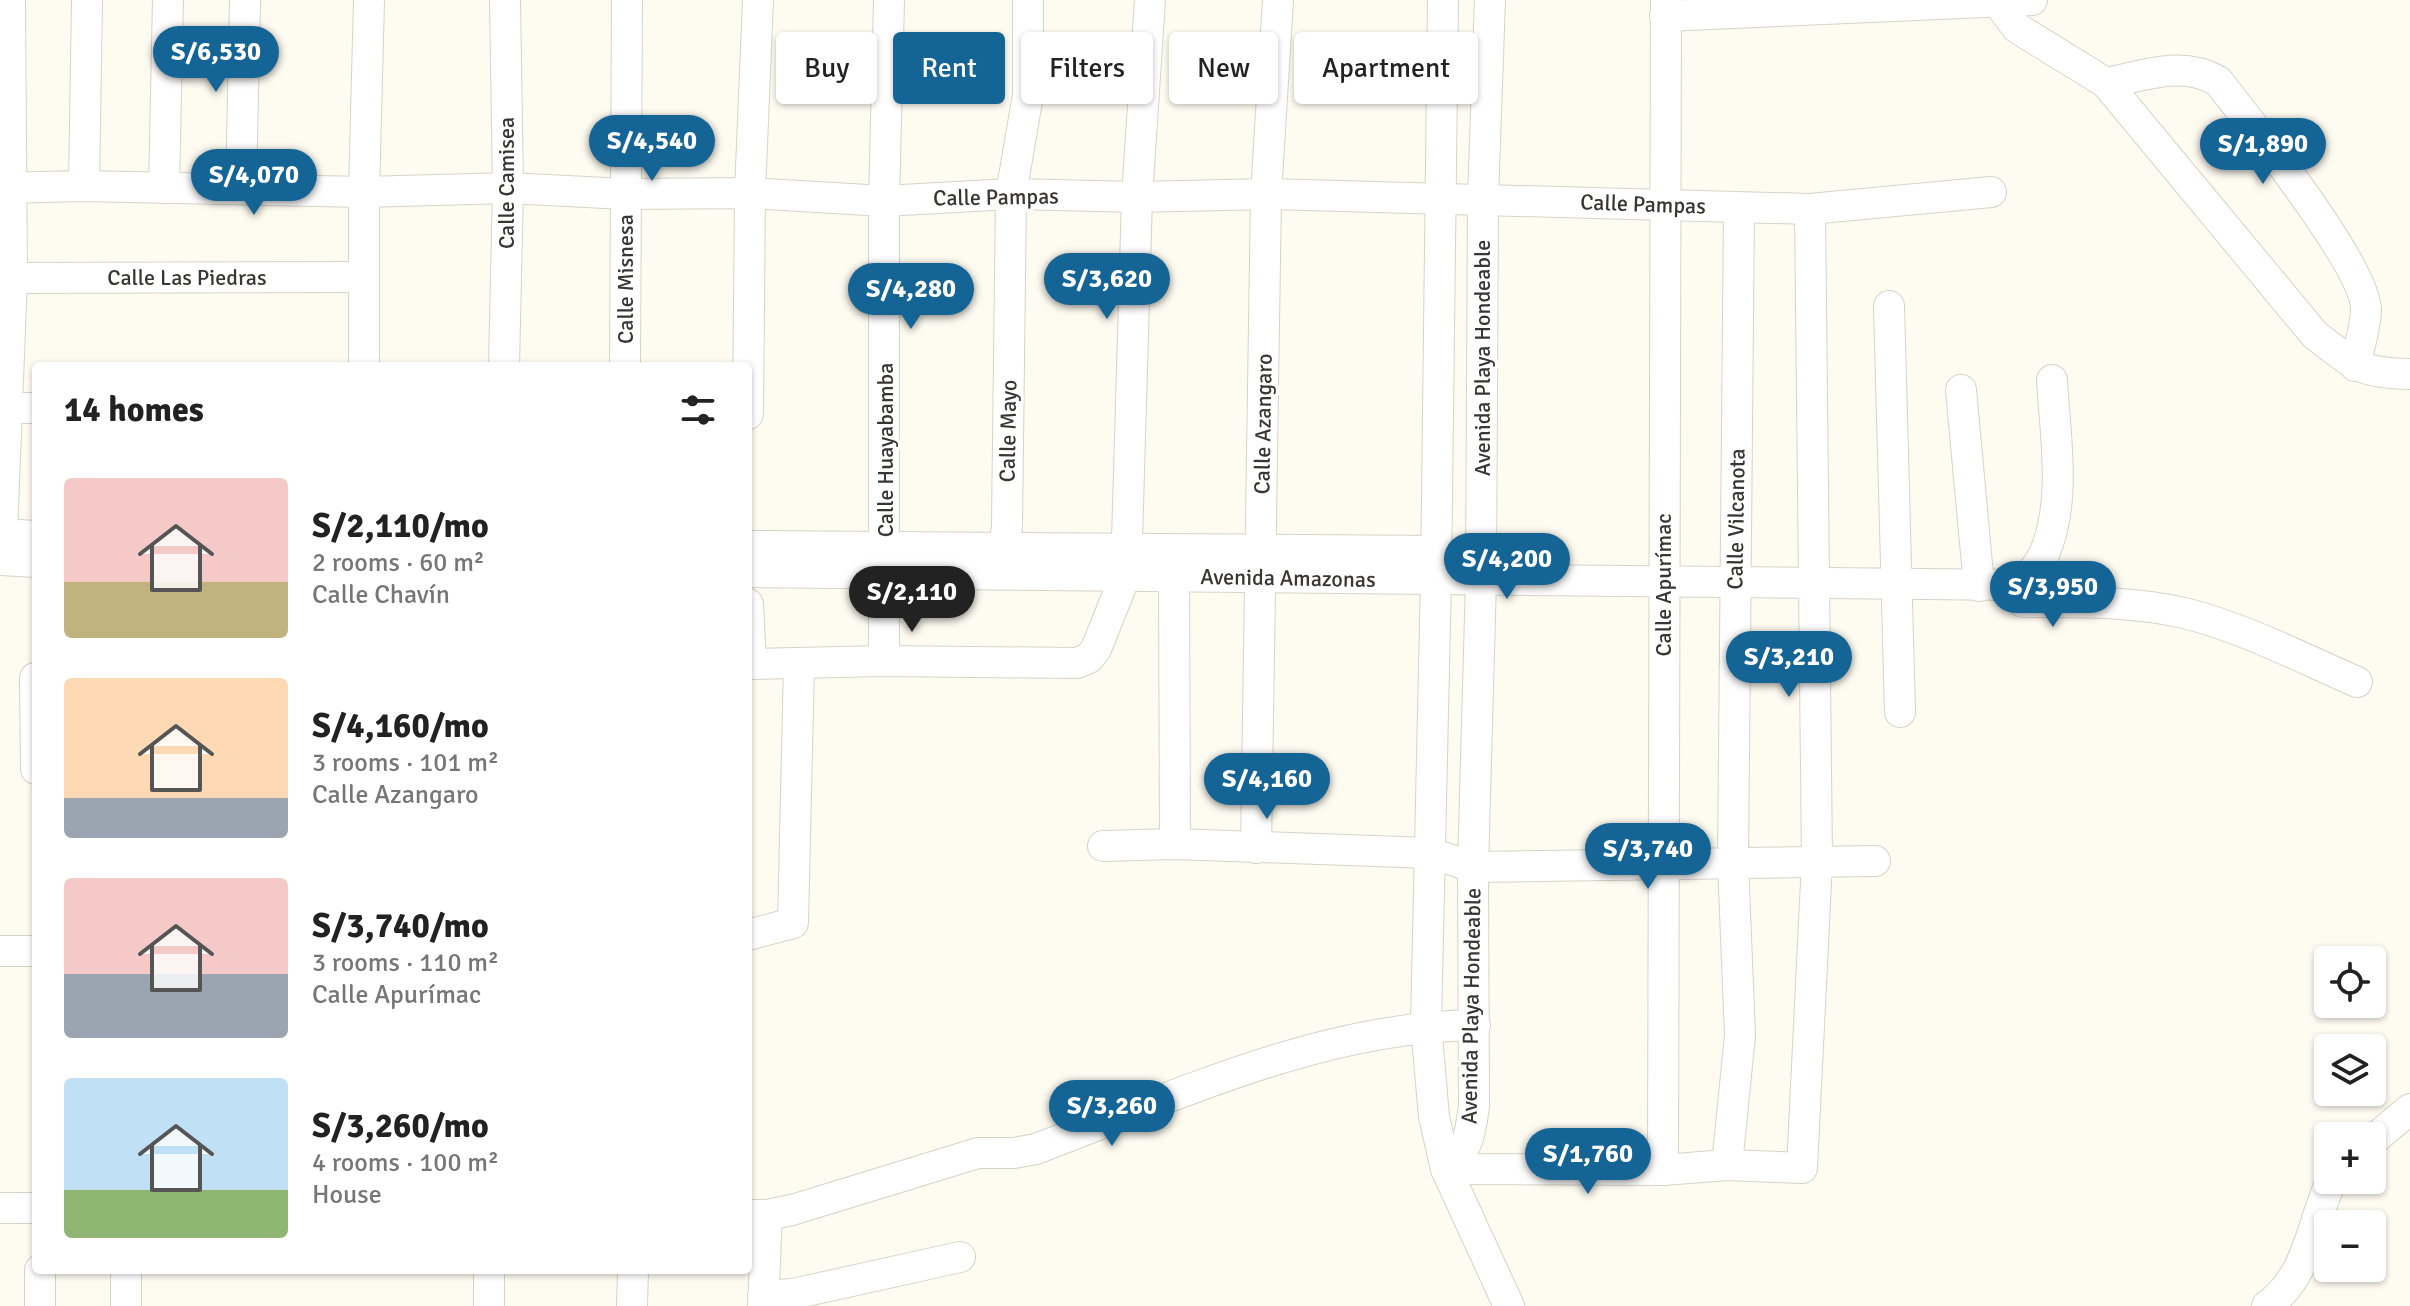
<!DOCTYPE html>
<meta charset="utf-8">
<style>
body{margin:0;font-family:Signika,sans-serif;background:#f2f2f2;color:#222;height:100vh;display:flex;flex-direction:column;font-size:30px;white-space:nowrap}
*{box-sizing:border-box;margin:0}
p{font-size:26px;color:#767676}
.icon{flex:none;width:44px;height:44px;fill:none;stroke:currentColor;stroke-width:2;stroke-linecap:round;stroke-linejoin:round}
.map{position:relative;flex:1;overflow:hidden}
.sheet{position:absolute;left:32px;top:362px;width:720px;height:912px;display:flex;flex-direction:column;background:#fff;border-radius:8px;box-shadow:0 2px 6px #0004}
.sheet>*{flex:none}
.guide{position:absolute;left:776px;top:32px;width:760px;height:72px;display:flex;gap:16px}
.fabs{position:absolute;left:2314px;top:946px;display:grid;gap:16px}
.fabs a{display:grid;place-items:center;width:72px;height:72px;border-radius:8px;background:#fff;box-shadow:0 2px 6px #0004;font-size:40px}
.price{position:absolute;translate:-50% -68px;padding:0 18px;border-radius:28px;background:#146496;color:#fff;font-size:26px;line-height:52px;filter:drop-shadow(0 2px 4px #0008)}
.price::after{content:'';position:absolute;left:50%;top:48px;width:24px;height:18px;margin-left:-12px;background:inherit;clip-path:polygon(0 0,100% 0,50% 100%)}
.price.current{background:#222;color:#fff}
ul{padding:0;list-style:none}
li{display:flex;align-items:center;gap:24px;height:200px;padding:0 32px}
li span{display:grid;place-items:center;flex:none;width:224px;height:160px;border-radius:8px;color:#555}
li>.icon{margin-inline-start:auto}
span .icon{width:96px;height:96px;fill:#fffc;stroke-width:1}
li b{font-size:34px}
h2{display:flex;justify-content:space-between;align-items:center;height:96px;padding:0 32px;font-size:34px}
.chip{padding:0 28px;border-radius:8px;background:#fff;box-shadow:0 2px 6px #0004;font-size:28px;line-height:72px}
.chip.current{background:#146496;color:#fff}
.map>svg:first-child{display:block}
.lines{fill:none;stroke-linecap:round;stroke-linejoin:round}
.minor-casing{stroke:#d6d3c9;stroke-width:32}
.minor{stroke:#fff;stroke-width:30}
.labels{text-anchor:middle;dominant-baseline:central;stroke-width:7;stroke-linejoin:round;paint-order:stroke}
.street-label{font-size:22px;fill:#373632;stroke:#fff}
</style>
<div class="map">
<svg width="2410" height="1306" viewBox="0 0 2410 1306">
<rect width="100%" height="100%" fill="#fefbf1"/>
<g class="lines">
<defs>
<g id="minor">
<polyline points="1443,0 1436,579 1426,1025 1434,1117 1446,1169 1509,1306"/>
<path d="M1996 0 2017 28 2106 83 2315 335C2355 365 2358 373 2410 374"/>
<polyline points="1665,16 2032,0"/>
<path d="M2106 83C2145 76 2181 60 2218 81 2249 121 2368 269 2366 311 2365 329 2359 348 2355 366"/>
<polyline points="84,186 87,0"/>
<polyline points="0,188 84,186 364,192 508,188 625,194 750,193 884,201 1011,194 1137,197 1266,194 1810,209 1991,192"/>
<polyline points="164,188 168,0"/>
<polyline points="241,189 245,0"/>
<polyline points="12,278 363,277"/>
<polyline points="1889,306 1900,712"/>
<polyline points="364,366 364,192 369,0"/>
<polyline points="504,366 508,188 505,0"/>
<polyline points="625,366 627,0"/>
<path d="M2052 380C2055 435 2067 502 2044 554 2038 568 2027 577 2017 588V598L2023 602C2077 602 2131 601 2184 613 2242 627 2302 658 2357 682"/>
<polyline points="1961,390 1979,586"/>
<polyline points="7,408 36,408"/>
<polyline points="748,414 750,193 758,0"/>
<polyline points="0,534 36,536"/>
<polyline points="2,534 12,278 10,0"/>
<polyline points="748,546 1436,551"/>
<polyline points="0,560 36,562"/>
<polyline points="1002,565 1007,526 1011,194 1028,95 1028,0"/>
<polyline points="748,572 2019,585"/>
<polyline points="1174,576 1175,844"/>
<polyline points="748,604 751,664"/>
<polyline points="884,661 884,201 889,0"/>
<polyline points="748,664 884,661 1077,663 1089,658 1096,649 1126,574 1137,197 1150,0"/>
<polyline points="35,678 36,769"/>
<polyline points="1103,846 1175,844 1430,853 1473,867 1875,861"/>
<polyline points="1256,848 1266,194 1278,0"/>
<polyline points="748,935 793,923 799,665"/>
<polyline points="0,951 36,951"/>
<polyline points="2372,1141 2410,1109"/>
<polyline points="1727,1165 1740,1035 1733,863 1739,208"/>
<polyline points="1446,1169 1663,1170 1727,1165 1802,1168 1817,862 1810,209"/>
<path d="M1446 1169C1469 1149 1470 1135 1474 1106L1473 867 1481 580 1483 198 1490 0"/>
<polyline points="1663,1170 1666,0"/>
<polyline points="0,1208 36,1208"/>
<path d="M748 1215H767L792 1210 978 1153H1014L1036 1149C1178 1095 1322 1027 1475 1025"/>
<polyline points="40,1270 40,1306"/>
<polyline points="763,1296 793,1294 960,1257"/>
<polyline points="126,1306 126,1270"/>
<polyline points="489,1306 489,1270"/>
<polyline points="632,1306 633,1270"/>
<polyline points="763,1306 767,1215"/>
<path d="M2267 1306C2310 1275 2311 1222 2332 1180"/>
</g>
</defs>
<use href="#minor" class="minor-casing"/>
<use href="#minor" class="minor"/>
</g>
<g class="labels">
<g class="street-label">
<text transform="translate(506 183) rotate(-90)">Calle Camisea</text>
<text transform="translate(996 197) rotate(-1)">Calle Pampas</text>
<text transform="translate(1643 204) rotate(2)">Calle Pampas</text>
<text x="187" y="277">Calle Las Piedras</text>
<text transform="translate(625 279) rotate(-90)">Calle Misnesa</text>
<text transform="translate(1482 358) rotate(-90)">Avenida Playa Hondeable</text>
<text transform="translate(1263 424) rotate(-89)">Calle Azangaro</text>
<text transform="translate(1008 431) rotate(-89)">Calle Mayo</text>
<text transform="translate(885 450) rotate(-90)">Calle Huayabamba</text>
<text transform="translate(1736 519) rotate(-89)">Calle Vilcanota</text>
<text transform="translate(1288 578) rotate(1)">Avenida Amazonas</text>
<text transform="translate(1663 585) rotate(-90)">Calle Apurímac</text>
<text transform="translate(1471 1006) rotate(-89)">Avenida Playa Hondeable</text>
</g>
</g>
</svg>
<div class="fabs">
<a><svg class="icon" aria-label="locate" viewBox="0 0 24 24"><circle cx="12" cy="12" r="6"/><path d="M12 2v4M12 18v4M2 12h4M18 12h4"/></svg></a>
<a><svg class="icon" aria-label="layers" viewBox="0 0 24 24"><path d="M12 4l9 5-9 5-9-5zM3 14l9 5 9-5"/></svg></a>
<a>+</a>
<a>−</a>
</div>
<b class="price" style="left:216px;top:94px">S/6,530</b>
<b class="price" style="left:652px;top:183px">S/4,540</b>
<b class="price" style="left:2263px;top:186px">S/1,890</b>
<b class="price" style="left:254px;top:217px">S/4,070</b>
<b class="price" style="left:1107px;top:321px">S/3,620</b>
<b class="price" style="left:911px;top:331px">S/4,280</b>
<b class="price" style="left:1507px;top:601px">S/4,200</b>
<b class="price" style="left:2053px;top:629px">S/3,950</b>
<b class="price current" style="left:912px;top:634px">S/2,110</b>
<b class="price" style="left:1789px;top:699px">S/3,210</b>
<b class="price" style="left:1267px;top:821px">S/4,160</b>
<b class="price" style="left:1648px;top:891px">S/3,740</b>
<b class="price" style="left:1112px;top:1148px">S/3,260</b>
<b class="price" style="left:1588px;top:1196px">S/1,760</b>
<div class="guide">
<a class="chip">Buy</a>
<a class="chip current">Rent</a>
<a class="chip">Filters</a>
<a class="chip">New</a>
<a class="chip">Apartment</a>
</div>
<section class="sheet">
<h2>14 homes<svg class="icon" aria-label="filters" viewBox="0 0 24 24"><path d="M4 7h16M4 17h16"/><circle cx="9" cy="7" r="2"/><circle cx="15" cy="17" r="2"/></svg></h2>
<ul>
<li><span style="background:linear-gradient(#f6c9c9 65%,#c2b280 0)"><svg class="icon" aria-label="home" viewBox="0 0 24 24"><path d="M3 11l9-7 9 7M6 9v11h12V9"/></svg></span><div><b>S/2,110/mo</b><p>2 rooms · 60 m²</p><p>Calle Chavín</p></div></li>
<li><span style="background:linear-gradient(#ffd9b3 75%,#9aa5b1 0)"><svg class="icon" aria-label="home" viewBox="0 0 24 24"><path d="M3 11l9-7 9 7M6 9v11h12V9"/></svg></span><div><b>S/4,160/mo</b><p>3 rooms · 101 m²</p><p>Calle Azangaro</p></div></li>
<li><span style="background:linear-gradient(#f6c9c9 60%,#9aa5b1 0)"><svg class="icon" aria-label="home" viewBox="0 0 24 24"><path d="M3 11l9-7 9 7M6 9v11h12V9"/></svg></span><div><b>S/3,740/mo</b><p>3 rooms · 110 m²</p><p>Calle Apurímac</p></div></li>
<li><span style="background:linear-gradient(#bfe0f5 70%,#8fb573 0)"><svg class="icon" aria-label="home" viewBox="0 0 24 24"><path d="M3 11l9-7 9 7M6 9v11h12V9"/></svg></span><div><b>S/3,260/mo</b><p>4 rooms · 100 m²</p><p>House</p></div></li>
</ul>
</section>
</div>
